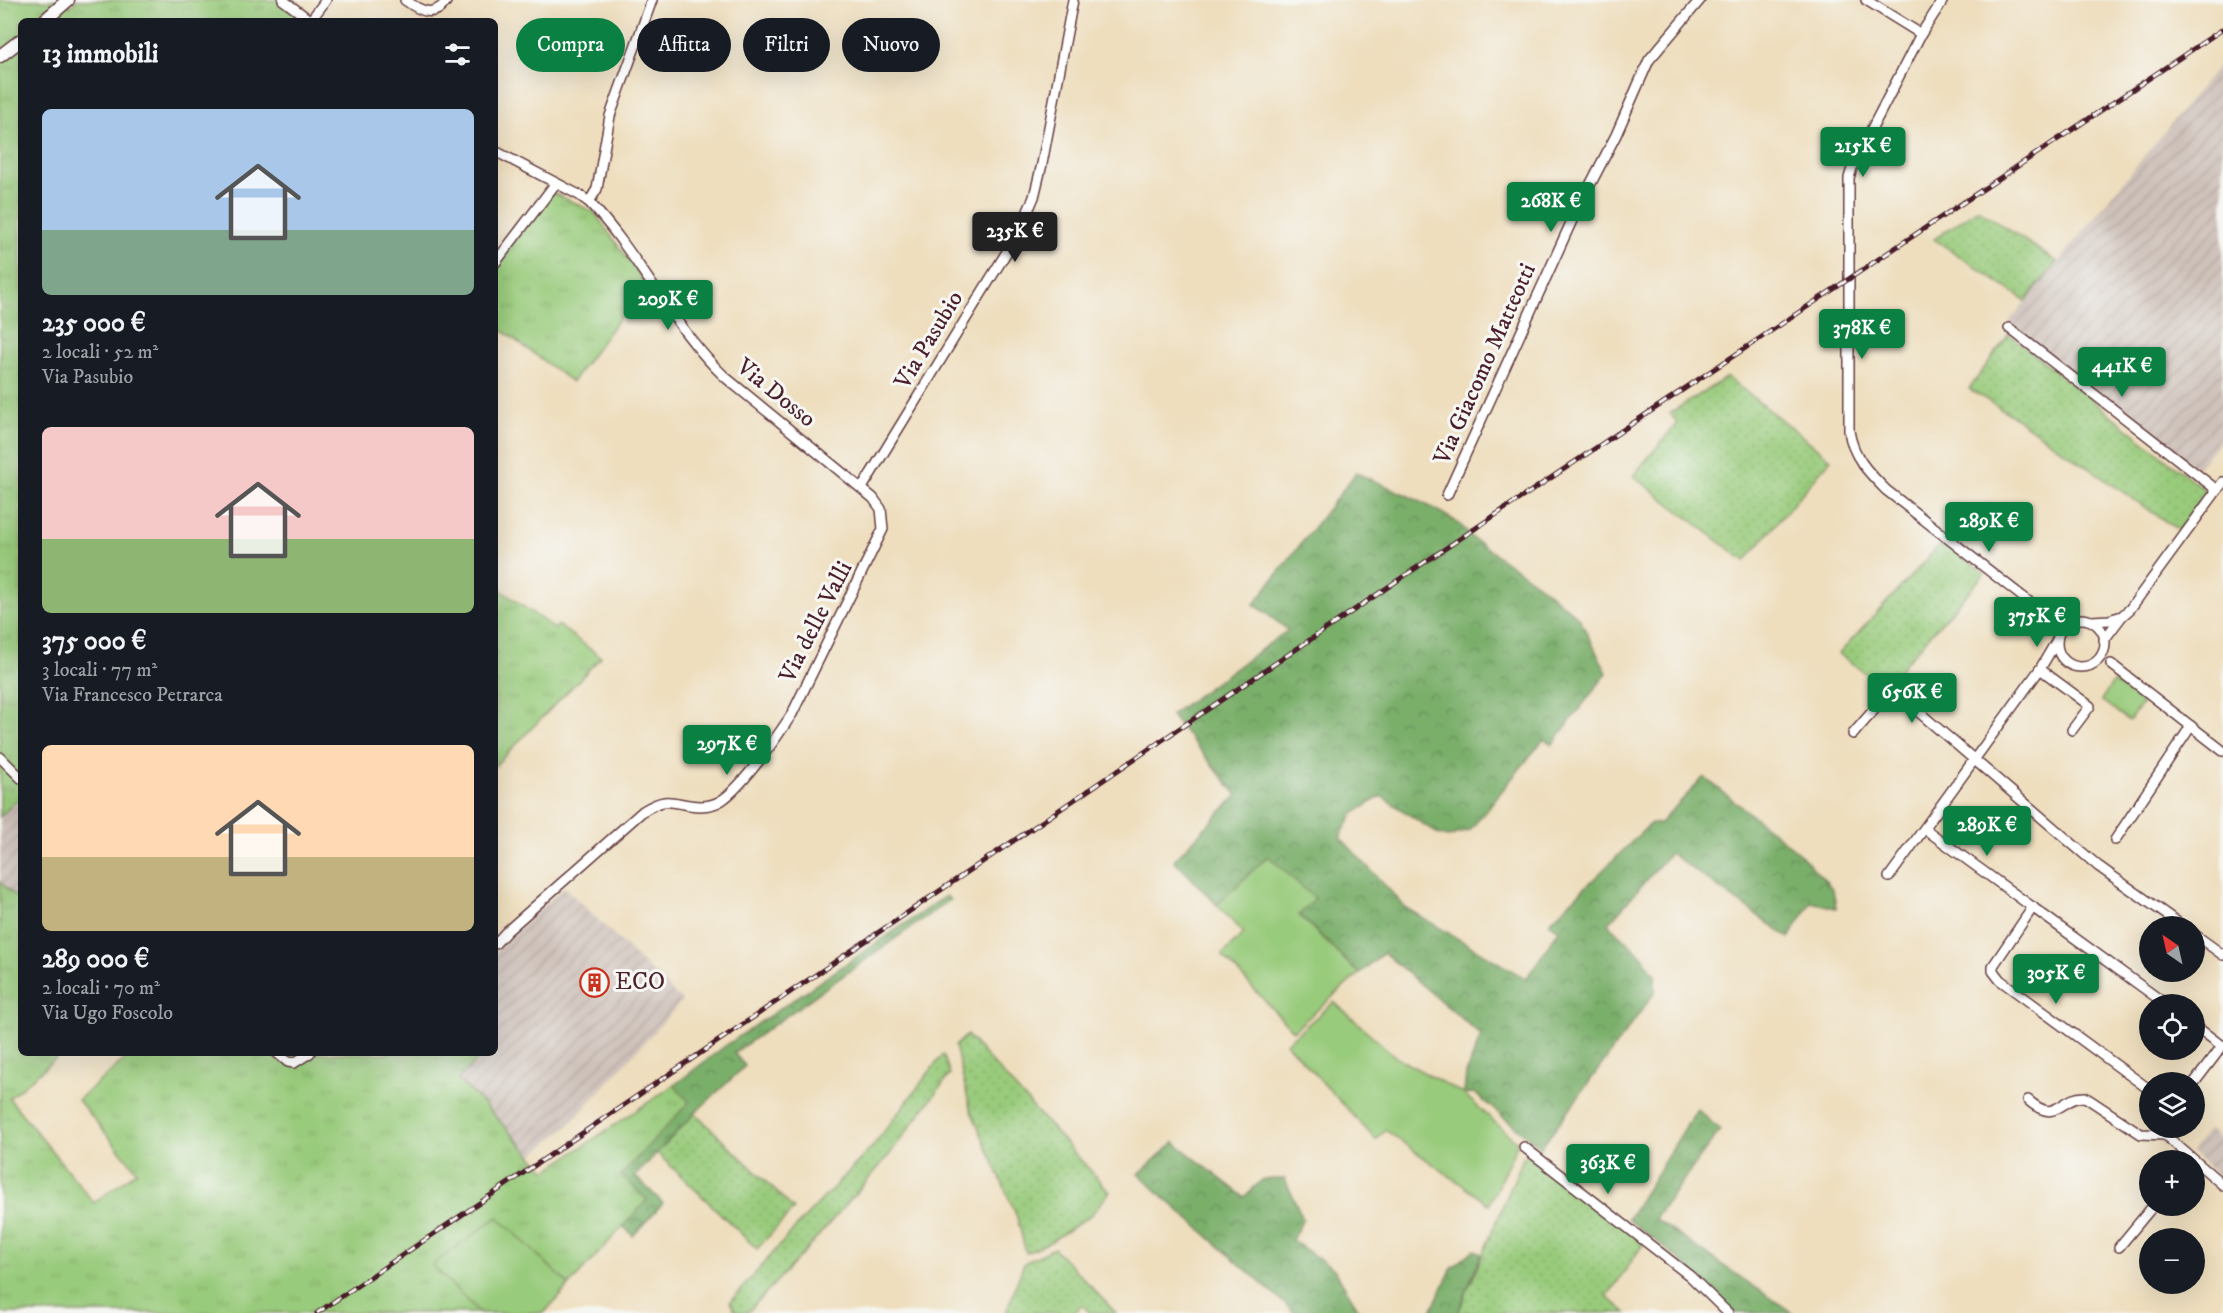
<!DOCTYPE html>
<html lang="it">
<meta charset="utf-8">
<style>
body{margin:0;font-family:"IM FELL DW Pica",serif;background:#242831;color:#f1f3f6;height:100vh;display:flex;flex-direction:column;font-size:22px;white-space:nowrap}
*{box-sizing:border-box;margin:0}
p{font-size:20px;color:#9ea1a6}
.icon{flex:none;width:33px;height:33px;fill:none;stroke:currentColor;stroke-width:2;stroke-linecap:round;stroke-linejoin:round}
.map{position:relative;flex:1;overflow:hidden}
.sheet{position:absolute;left:18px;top:18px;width:480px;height:1038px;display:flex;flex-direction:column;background:#171b24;border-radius:9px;box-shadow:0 6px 24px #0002}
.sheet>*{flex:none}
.top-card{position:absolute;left:516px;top:18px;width:570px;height:54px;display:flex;gap:12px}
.needle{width:39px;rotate:326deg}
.fabs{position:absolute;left:2139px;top:916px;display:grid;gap:12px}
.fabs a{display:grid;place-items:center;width:66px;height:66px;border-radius:50%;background:#171b24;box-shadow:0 6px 24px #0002;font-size:30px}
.price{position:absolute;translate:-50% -51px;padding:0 14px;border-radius:6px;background:#0b8043;color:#fff;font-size:20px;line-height:39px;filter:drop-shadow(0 2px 3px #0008)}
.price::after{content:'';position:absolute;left:50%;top:36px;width:18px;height:14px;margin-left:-9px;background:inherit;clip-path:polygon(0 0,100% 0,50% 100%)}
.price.on{background:#222;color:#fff}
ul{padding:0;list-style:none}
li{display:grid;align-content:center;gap:12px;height:318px;padding:0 24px}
li span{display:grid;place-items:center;height:186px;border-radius:9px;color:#555}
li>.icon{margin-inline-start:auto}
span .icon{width:108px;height:108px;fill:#fffc;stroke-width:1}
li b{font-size:26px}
h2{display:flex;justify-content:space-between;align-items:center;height:72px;padding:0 24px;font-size:26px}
.chip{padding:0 21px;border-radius:27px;background:#171b24;box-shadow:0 6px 24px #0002;font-size:21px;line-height:54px}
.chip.on{background:#0b8043;color:#fff}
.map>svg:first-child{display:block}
.industrial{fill:url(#industrial-furrows)}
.grass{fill:url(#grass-dots);stroke:#727553;stroke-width:1.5}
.forest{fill:url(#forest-crowns);stroke:#62674b;stroke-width:1.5}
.park{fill:url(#park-tufts);stroke:#727553;stroke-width:1.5}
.garden{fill:#99cb7b;stroke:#727553;stroke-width:1.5}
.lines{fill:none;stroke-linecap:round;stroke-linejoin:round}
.minor-casing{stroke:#633c41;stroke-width:12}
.tertiary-casing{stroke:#633c41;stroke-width:15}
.minor{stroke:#fff;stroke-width:9}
.tertiary{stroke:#fff;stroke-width:12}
.rail-casing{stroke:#4a1f2b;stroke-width:5}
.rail{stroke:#f6f6f2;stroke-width:3;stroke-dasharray:9;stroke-linecap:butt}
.labels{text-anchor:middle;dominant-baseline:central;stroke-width:6;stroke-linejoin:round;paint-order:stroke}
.street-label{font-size:24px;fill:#4a1f2b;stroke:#f6f6f2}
.poi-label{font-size:24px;fill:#4a1f2b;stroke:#f6f6f2;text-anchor:start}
</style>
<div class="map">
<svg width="2223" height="1313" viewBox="0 0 2223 1313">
<defs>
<pattern id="industrial-furrows" width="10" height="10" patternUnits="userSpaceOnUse" patternTransform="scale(1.5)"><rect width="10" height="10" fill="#cec1b9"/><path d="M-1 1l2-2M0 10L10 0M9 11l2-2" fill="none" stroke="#b2a59f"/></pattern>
<pattern id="grass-dots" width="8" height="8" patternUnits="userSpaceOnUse" patternTransform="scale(1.5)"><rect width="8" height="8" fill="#99cb7b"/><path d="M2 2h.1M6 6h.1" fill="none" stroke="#85ae6a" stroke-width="1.8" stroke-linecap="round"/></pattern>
<pattern id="forest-crowns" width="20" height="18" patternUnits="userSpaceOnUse" patternTransform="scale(1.5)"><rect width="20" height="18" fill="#7aaf6b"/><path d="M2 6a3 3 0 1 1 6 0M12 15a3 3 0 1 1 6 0" fill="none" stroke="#668e58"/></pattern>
<pattern id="park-tufts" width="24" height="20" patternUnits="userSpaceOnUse" patternTransform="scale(1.5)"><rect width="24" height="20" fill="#99cb7b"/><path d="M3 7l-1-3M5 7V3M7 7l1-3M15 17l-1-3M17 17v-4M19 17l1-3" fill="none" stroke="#85ae6a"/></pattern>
</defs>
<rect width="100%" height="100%" fill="#f6f6f2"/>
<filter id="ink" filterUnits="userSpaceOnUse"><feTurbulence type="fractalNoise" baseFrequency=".0167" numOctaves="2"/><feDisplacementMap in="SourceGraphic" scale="12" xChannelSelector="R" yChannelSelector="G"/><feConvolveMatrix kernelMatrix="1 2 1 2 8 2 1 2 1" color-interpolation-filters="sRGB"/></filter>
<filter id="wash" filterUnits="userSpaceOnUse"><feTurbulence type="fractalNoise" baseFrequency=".008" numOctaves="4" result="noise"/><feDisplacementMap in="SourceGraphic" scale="24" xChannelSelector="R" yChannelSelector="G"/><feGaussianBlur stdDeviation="1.35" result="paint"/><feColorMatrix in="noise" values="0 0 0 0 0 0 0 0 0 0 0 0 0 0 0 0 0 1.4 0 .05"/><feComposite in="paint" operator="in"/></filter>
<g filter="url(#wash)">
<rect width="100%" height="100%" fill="#eedebe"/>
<g class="industrial">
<polygon points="2223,60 2223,436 2197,469 2008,323"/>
<polygon points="21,796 21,895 17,899 0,881 0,817"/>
<polygon points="564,887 682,1001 567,1127 532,1155 480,1100 458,1080 484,1053 495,1053 495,952 510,935"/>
<polygon points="2208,1129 2223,1141 2223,1180 2191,1152"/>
</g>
<g class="grass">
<polygon points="1978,209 2057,262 2026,301 1934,239"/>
<polygon points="2009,334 2206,491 2178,530 2013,416 1969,389"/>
<polygon points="1727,377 1831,459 1745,561 1633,476 1677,423 1670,413"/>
<polygon points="1942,542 1985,573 1884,687 1839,654"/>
<polygon points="967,1035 1110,1192 1091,1215 1050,1242 1026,1253 1017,1217 971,1111 955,1046"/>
<polygon points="943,1054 950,1074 886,1159 805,1251 747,1313 736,1312 730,1302 795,1228 873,1146"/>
<polygon points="695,1113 794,1209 757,1249 656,1152"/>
<polygon points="1532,1155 1646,1240 1607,1297 1627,1313 1458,1313 1524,1156"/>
<polygon points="1054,1248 1116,1313 1090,1313 1082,1305 1074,1313 1006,1313 1024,1263"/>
</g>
<g class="forest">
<path d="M1356 473C1382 485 1459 514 1471 537L1542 587 1579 618 1607 673 1552 745 1544 739 1470 830 1448 837 1438 834 1381 796 1353 814 1340 837 1406 908 1526 979 1559 930 1549 923 1651 823 1659 824 1704 777 1797 851 1833 889 1836 908 1811 902 1789 938 1670 853 1608 924 1643 957 1655 975V992L1541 1148 1474 1093 1464 1094 1466 1074 1481 1035 1384 953 1359 974 1299 914 1268 856 1217 905 1174 860 1237 795 1171 715 1288 630 1254 604Z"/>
<polygon points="946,896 950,900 734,1053 745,1066 695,1113 635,1176 663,1203 633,1236 623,1226 520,1190 665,1092 725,1046"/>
<polygon points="1697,1109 1720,1130 1655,1219 1793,1313 1735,1313 1675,1256 1628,1219"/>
<polygon points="1174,1142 1244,1197 1263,1179 1285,1179 1303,1219 1292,1240 1334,1269 1361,1313 1295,1313 1160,1194 1139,1174"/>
<polygon points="1474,1250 1481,1254 1458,1313 1430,1313 1452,1268"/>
</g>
<g class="park">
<polygon points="0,0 67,0 70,7 76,0 279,0 307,21 21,21 21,796 0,817"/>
<polygon points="551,192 594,212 645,283 572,382 495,325 495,255 500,258"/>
<polygon points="495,586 555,629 558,625 601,657 495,766"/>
<polygon points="0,882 17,898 21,895 21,1053 62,1053 9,1098 94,1203 137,1171 78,1100 132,1053 484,1053 458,1080 480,1100 546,1171 674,1085 689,1102 621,1175 647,1200 544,1313 0,1313"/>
</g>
<g class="garden">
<polygon points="2114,681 2142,703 2129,721 2101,700"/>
<polygon points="1268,856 1315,899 1299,915 1359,974 1293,1031 1222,955 1244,933 1217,905"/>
<polygon points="1334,1002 1397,1058 1464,1094 1518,1143 1489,1204 1385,1130 1376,1140 1286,1043"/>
<polygon points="498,1217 569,1285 544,1313 480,1313 432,1265"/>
</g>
</g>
<g filter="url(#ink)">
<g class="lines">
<defs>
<g id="minor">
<polyline points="283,0 311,21"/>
<path d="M405 0C420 11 435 19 447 0"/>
<polyline points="1866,0 1921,34"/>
<path d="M1943 0 1921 34 1853 165 1849 178V431C1853 457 1868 472 1886 490L2051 619 2072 621"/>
<polyline points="311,20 326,0"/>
<path d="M495 151 579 195 589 202C640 255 671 326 725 377L873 498 881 509 883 529 792 714C777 737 743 786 722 800 716 804 707 806 700 806 673 805 670 794 643 811L507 931 495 944"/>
<polyline points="589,202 597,189 610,116 652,0"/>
<polyline points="495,263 556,183"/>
<polyline points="2009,328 2217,490"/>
<polyline points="862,488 1019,232 1034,197 1042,164 1073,0"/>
<polyline points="1447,495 1574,216 1616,135 1649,60 1700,0"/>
<circle cx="2081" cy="643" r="24"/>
<polyline points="2092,621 2109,620 2122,616"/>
<polyline points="2104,640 2122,616 2130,609 2223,482"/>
<polyline points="2111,664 2223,751"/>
<polyline points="2040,669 2090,706 2072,730"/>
<polyline points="1853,734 1892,689 2098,866 2184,927"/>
<polyline points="0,757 21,778"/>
<polyline points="1925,829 2167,1005"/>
<polyline points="2115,840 2191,726"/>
<polyline points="1889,877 2040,669 2057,640"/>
<polyline points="2033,907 1993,966 1993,971 2000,980 2150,1090"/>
<polyline points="2194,934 2223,955"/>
<polyline points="2194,1025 2222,1046"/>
<polyline points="277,1053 288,1062 294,1063 310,1053"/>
<polyline points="2194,1083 2223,1045"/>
<path d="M2028 1100C2057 1126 2060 1096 2085 1097L2141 1134 2165 1135"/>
<polyline points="2165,1135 2223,1185"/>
<polyline points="1524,1147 1690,1276 1728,1313"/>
<polyline points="2119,1247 2153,1206"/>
</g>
<g id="tertiary">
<polyline points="44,21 68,0"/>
<polyline points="0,56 21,40"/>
</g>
</defs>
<use href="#minor" class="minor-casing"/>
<use href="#tertiary" class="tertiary-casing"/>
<use href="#minor" class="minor"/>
<use href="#tertiary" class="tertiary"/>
<defs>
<polyline id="rail" points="317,1313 1419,566 2223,29"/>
</defs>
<use href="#rail" class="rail-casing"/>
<use href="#rail" class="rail"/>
</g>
</g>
<defs>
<symbol id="building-ring" viewBox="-11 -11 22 22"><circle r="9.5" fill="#f6f6f2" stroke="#c8321e" stroke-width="1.5"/><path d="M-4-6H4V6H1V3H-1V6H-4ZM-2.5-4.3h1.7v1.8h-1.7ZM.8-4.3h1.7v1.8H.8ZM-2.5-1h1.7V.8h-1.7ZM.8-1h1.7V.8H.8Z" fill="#c8321e"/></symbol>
</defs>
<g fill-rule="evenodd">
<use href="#building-ring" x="578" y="966" width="33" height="33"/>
</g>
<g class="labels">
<g class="street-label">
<text transform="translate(929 340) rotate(-59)">Via Pasubio</text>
<text transform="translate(1485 364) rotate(-66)">Via Giacomo Matteotti</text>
<text transform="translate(776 393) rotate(39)">Via Dosso</text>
<text transform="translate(816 622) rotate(-63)">Via delle Valli</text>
</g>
<g class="poi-label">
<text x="615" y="982">ECO</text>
</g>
</g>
</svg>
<div class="fabs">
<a><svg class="needle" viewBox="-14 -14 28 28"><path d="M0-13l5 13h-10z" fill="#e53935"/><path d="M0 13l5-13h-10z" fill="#9ea1a6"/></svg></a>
<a><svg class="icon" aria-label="locate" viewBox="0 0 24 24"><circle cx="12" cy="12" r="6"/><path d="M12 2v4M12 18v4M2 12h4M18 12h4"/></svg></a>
<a><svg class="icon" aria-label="layers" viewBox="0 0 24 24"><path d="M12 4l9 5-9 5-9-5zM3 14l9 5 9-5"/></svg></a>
<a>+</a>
<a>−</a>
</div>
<b class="price" style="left:1863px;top:178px">215K €</b>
<b class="price" style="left:1551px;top:233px">268K €</b>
<b class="price on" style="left:1015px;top:263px">235K €</b>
<b class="price" style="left:668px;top:331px">209K €</b>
<b class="price" style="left:1862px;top:360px">378K €</b>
<b class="price" style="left:2122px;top:398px">441K €</b>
<b class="price" style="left:1989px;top:553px">289K €</b>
<b class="price" style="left:2037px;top:648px">375K €</b>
<b class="price" style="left:1912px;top:724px">656K €</b>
<b class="price" style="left:727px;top:776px">297K €</b>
<b class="price" style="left:1987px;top:857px">289K €</b>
<b class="price" style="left:2056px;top:1005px">305K €</b>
<b class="price" style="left:1608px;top:1195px">363K €</b>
<div class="top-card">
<a class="chip on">Compra</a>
<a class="chip">Affitta</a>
<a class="chip">Filtri</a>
<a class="chip">Nuovo</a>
</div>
<section class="sheet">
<h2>13 immobili<svg class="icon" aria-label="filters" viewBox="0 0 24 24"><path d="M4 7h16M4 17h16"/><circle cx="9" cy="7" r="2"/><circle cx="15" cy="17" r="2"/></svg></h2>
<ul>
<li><span style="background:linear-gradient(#a9c7e8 65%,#7fa58c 0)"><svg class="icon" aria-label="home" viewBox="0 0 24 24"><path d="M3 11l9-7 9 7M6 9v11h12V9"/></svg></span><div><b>235 000 €</b><p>2 locali · 52 m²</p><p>Via Pasubio</p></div></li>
<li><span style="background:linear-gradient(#f6c9c9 60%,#8fb573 0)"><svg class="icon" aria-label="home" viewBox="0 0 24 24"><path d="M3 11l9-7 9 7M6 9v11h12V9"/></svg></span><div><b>375 000 €</b><p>3 locali · 77 m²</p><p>Via Francesco Petrarca</p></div></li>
<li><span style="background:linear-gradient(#ffd9b3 60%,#c2b280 0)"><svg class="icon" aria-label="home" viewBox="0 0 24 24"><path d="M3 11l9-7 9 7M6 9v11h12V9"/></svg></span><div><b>289 000 €</b><p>2 locali · 70 m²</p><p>Via Ugo Foscolo</p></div></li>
</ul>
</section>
</div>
